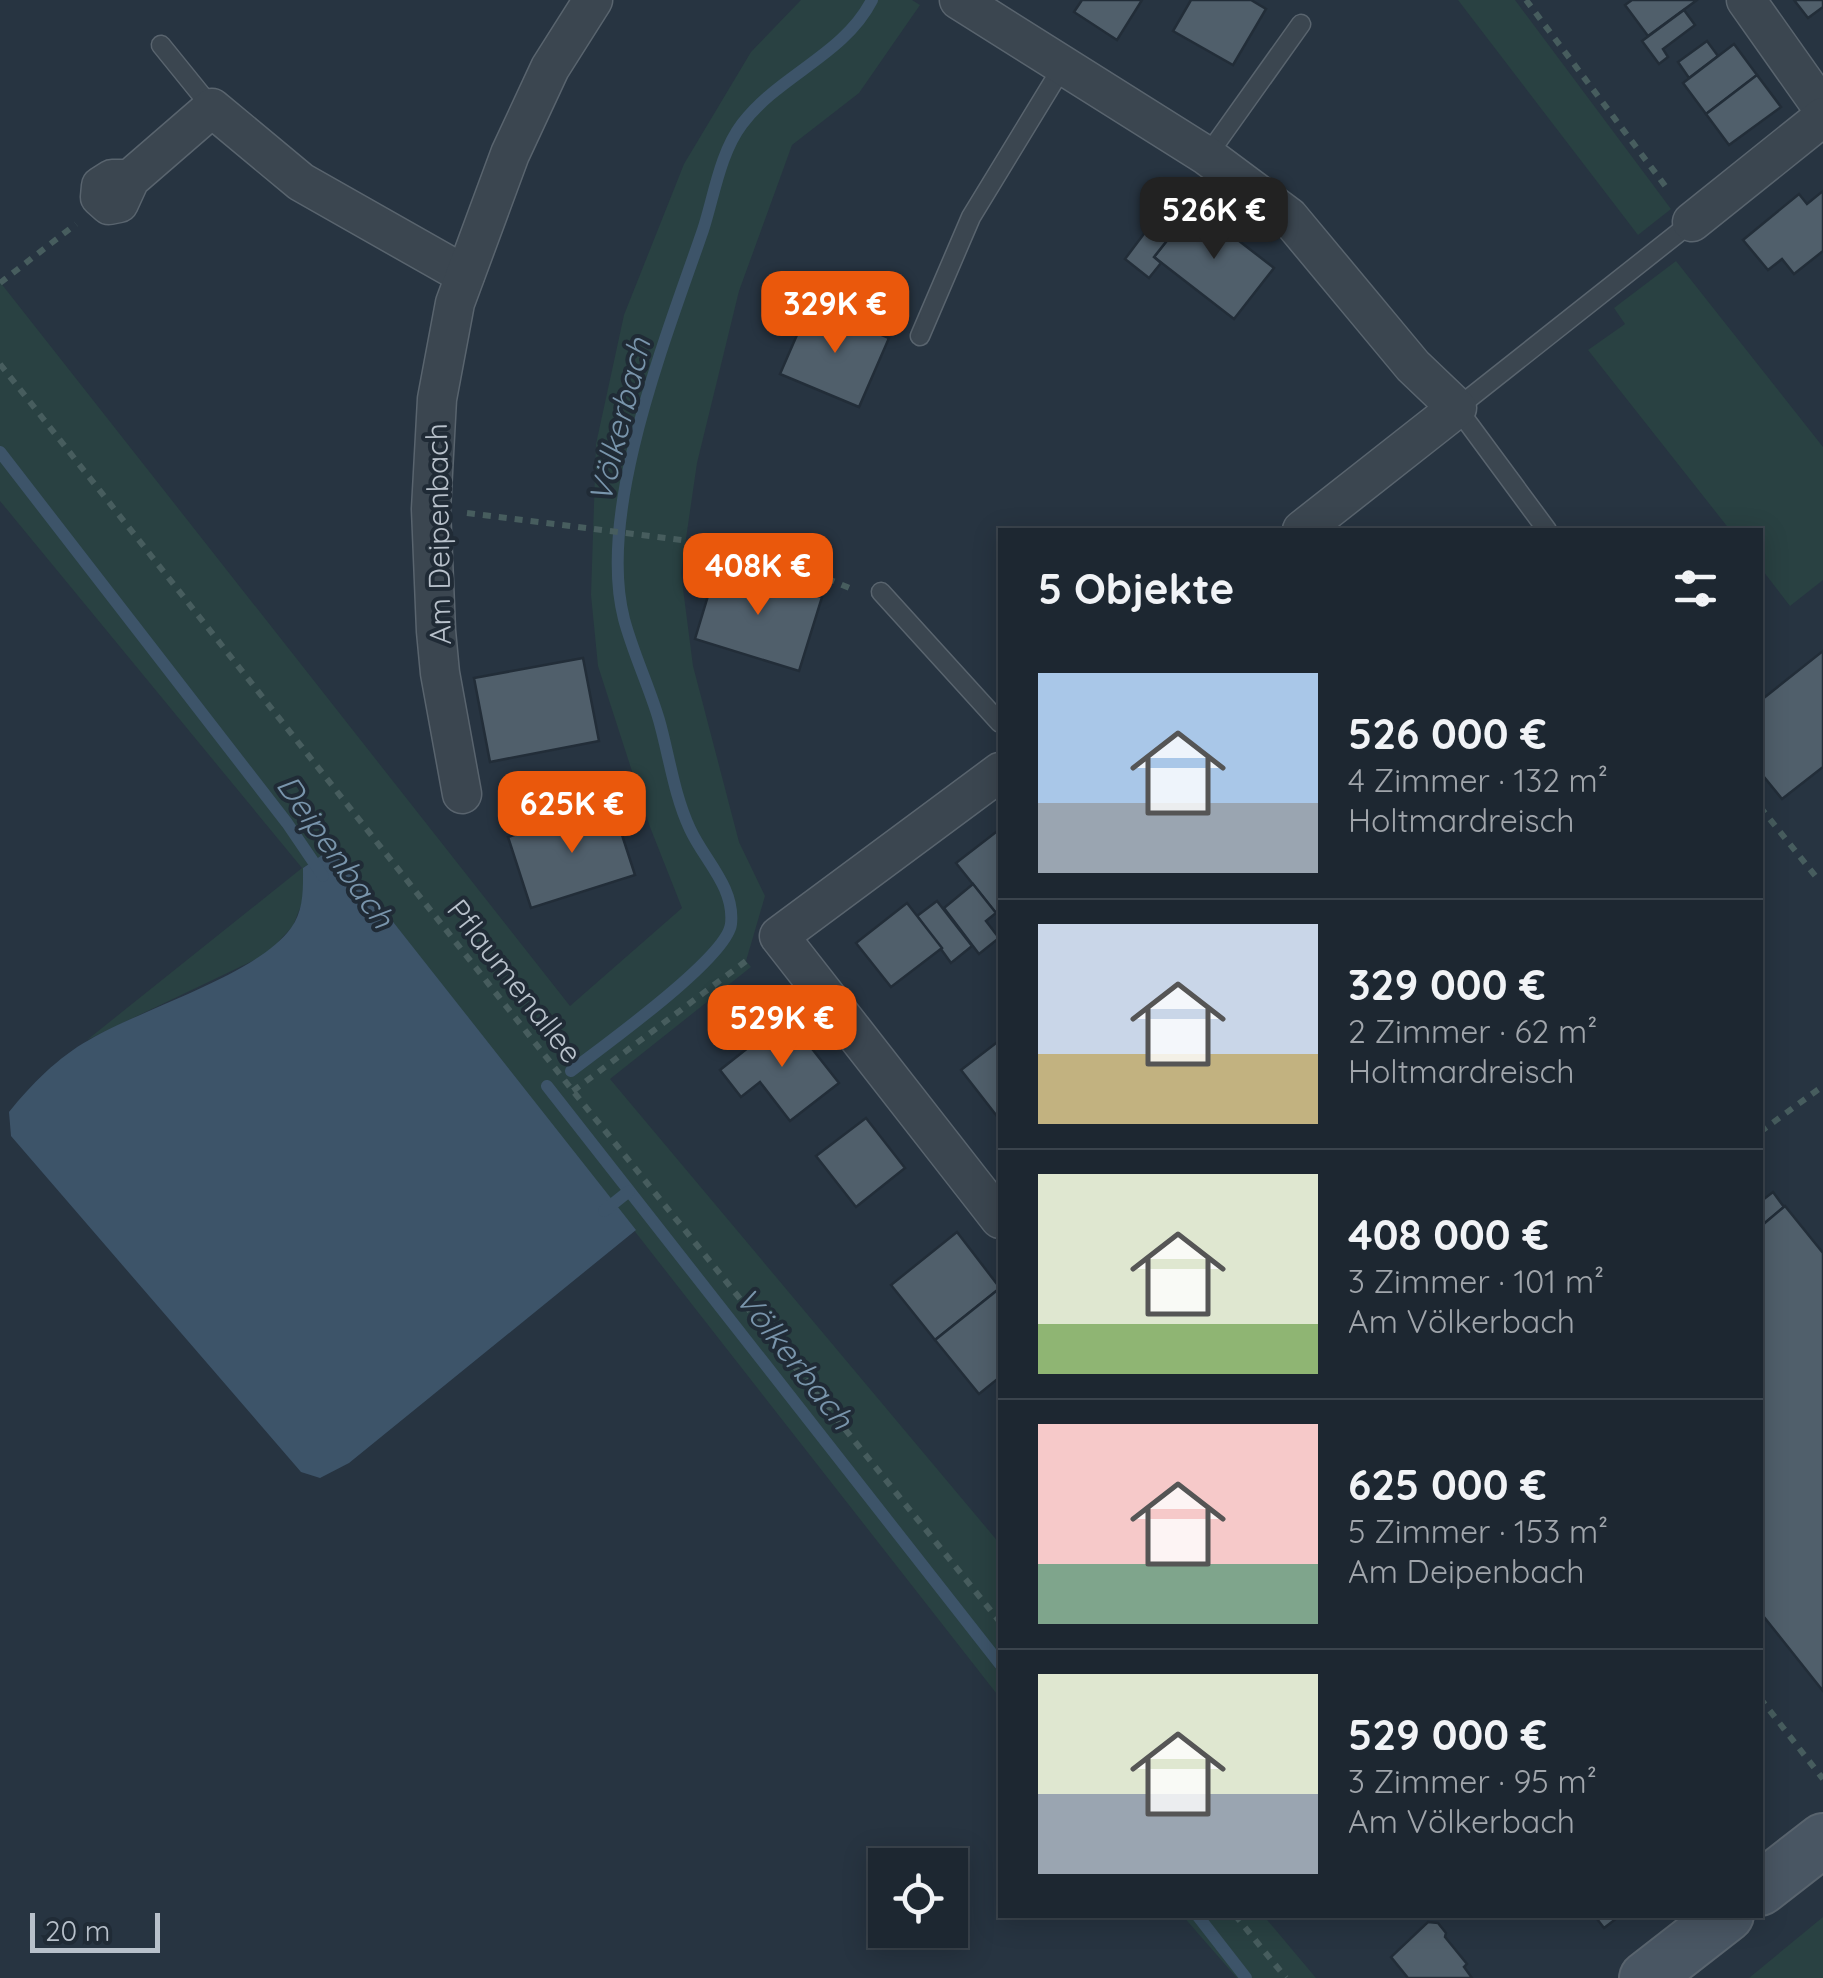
<!DOCTYPE html>
<html lang="de">
<meta charset="utf-8">
<style>
body{margin:0;font-family:Quicksand,sans-serif;background:#2a333d;color:#f1f3f6;height:100vh;display:flex;flex-direction:column;font-size:38px;white-space:nowrap}
*{box-sizing:border-box;margin:0}
p{font-size:32px;color:#a0a5ab}
.icon{flex:none;width:55px;height:55px;fill:none;stroke:currentColor;stroke-width:2;stroke-linecap:round;stroke-linejoin:round}
.map{position:relative;flex:1;overflow:hidden}
.drawer{position:absolute;left:998px;top:528px;width:765px;height:1390px;display:flex;flex-direction:column;background:#1d2731;border-radius:0px;box-shadow:0 5px 25px #0003,0 0 0 2px #3b444d}
.drawer>*{flex:none}
.tools{position:absolute;left:868px;top:1848px;display:grid;gap:20px}
.tools a{display:grid;place-items:center;width:100px;height:100px;border-radius:0px;background:#1d2731;box-shadow:0 5px 25px #0003,0 0 0 2px #3b444d;font-size:50px}
.scale{position:absolute;left:30px;bottom:25px;width:130px;box-sizing:border-box;padding-left:10px;border:5px solid #b8c1cb;border-top:0;font-size:28px;line-height:35px;white-space:nowrap;color:#b8c1cb;-webkit-text-stroke:8px #202b36;paint-order:stroke}
.price{position:absolute;translate:-50% -85px;padding:0 22px;border-radius:20px;background:#ea580c;color:#fff;font-size:32px;line-height:65px;filter:drop-shadow(0 2px 5px #0008)}
.price::after{content:'';position:absolute;left:50%;top:60px;width:30px;height:22px;margin-left:-15px;background:inherit;clip-path:polygon(0 0,100% 0,50% 100%)}
.price.selected{background:#222;color:#fff}
ul{padding:0;list-style:none}
li{display:flex;align-items:center;gap:30px;height:250px;padding:0 40px}
li+li{border-top:2px solid #3b444d}
li span{display:grid;place-items:center;flex:none;width:280px;height:200px;border-radius:0px;color:#555}
li>.icon{margin-inline-start:auto}
span .icon{width:120px;height:120px;fill:#fffc;stroke-width:1}
li b{font-size:42px}
h2{display:flex;justify-content:space-between;align-items:center;height:120px;padding:0 40px;font-size:42px}
.map>svg:first-child{display:block}
.green{fill:#294142}
.water{fill:#3d5469}
.lines{fill:none;stroke-linecap:round;stroke-linejoin:round}
.stream{stroke:#3d5469;stroke-width:12}
.building{fill:#505f6b;stroke:#222d38;stroke-width:2.5}
.lane-casing{stroke:#59646e;stroke-width:21}
.street-casing{stroke:#59646e;stroke-width:41}
.secondary-casing{stroke:#59646e;stroke-width:56}
.path{stroke:#475d5e;stroke-width:6;stroke-dasharray:8 8;stroke-linecap:butt}
.lane{stroke:#3b4650;stroke-width:18}
.street{stroke:#3b4650;stroke-width:38}
.secondary{stroke:#495663;stroke-width:52}
.labels{text-anchor:middle;dominant-baseline:central;stroke-width:8;stroke-linejoin:round;paint-order:stroke}
.street-label{font-size:30px;fill:#b8c1cb;stroke:#202b36}
.water-label{font-size:32px;font-style:italic;fill:#7995ac;stroke:#202b36}
</style>
<div class="map">
<svg width="1823" height="1978" viewBox="0 0 1823 1978">
<rect width="100%" height="100%" fill="#273441"/>
<g class="green">
<polygon points="801,0 912,0 920,5 859,93 792,145 739,291 697,463 681,573 693,666 739,842 765,896 746,961 751,967 610,1079 1000,1544 1000,1698 334,847 303,868 304,898 293,926 267,954 87,1040 302,868 0,501 0,282 570,1006 682,908 650,827 598,666 591,595 596,444 624,315 684,164 751,52"/>
<polygon points="1458,0 1515,0 1671,209 1638,235"/>
<polygon points="1676,261 1823,447 1823,580 1790,606 1760,567 1760,530 1730,530 1588,350 1625,324 1614,308"/>
<polygon points="1182,1915 1263,1915 1316,1978 1237,1978"/>
<polygon points="1823,1917 1823,1978 1749,1978"/>
</g>
<path class="water" d="M334 847 636 1230 349 1463 320 1478 301 1472 11 1136 9 1112C31 1085 58 1057 89 1040 143 1008 257 975 291 928 304 910 303 889 303 868Z"/>
<g class="lines">
<g class="stream">
<polyline points="0,452 287,823 323,876"/>
<path d="M571 1071C602 1047 727 958 731 924 735 887 704 860 690 829 674 795 669 755 659 720 649 686 633 653 624 619 596 511 667 335 703 230 714 196 720 153 742 124 779 75 844 55 872 0"/>
<polyline points="547,1086 1000,1664"/>
<polyline points="604,1211 629,1191"/>
<polyline points="1197,1915 1246,1978"/>
</g>
</g>
<g class="building">
<polygon points="1082,0 1142,0 1117,40 1074,12"/>
<polygon points="1191,0 1251,0 1266,9 1233,65 1173,31"/>
<polygon points="1632,0 1697,0 1648,36 1625,5"/>
<polygon points="1794,0 1823,0 1823,7 1808,18"/>
<polygon points="1684,10 1695,25 1663,49 1668,57 1659,64 1642,41"/>
<polygon points="1707,41 1718,56 1689,78 1678,62"/>
<polygon points="1734,44 1757,75 1706,114 1683,83"/>
<polygon points="1757,75 1781,107 1729,145 1706,114"/>
<polygon points="1823,191 1823,251 1794,274 1782,259 1768,270 1743,240 1799,194 1807,204"/>
<polygon points="1194,206 1274,268 1234,319 1154,257"/>
<polygon points="1155,219 1173,233 1154,257 1161,263 1149,278 1125,259"/>
<polygon points="810,305 889,338 859,407 780,374"/>
<polygon points="717,566 822,597 799,671 695,639"/>
<polygon points="1823,651 1823,767 1782,799 1760,772 1760,701"/>
<polygon points="583,658 599,741 490,762 474,678"/>
<polygon points="612,804 635,875 531,908 508,837"/>
<polygon points="1000,829 1000,911 996,913 956,863"/>
<polygon points="973,884 996,913 986,921 999,938 979,954 944,908"/>
<polygon points="937,901 972,946 951,963 917,916"/>
<polygon points="907,903 942,948 891,987 856,943"/>
<polygon points="787,1017 839,1083 790,1121 760,1082 741,1097 720,1070"/>
<polygon points="1000,1040 1000,1120 961,1070"/>
<polygon points="866,1118 905,1168 856,1207 816,1156"/>
<polygon points="1773,1192 1784,1207 1760,1227 1760,1202"/>
<polygon points="1785,1206 1823,1253 1823,1691 1760,1612 1760,1227"/>
<polygon points="957,1232 1000,1288 935,1340 891,1285"/>
<polygon points="1000,1288 1000,1377 979,1394 935,1340"/>
<polygon points="1594,1915 1621,1915 1604,1928"/>
<polygon points="1428,1922 1438,1923 1446,1933 1445,1937 1467,1964 1464,1967 1472,1978 1408,1978 1391,1957"/>
</g>
<g class="lines">
<defs>
<g id="lane">
<polyline points="161,45 212,108"/>
<polyline points="1207,156 1301,24"/>
<polyline points="920,336 971,217 1063,66"/>
<polyline points="1547,530 1457,408 1692,222"/>
<polyline points="881,592 1000,723"/>
</g>
<g id="street">
<polyline points="959,0 1207,156 1289,217 1413,366 1457,408 1302,530"/>
<polyline points="1746,0 1823,109"/>
<polyline points="130,179 112,179 101,186 100,197 109,205 119,203 130,179 212,108 301,182 465,275"/>
<polyline points="1692,222 1823,117"/>
<polyline points="1000,772 779,936 1000,1219"/>
<polyline points="462,794 440,673 436,631 431,509 437,399 455,303 510,154 550,68 593,0"/>
</g>
<g id="secondary">
<polyline points="1760,1889 1823,1840"/>
<polyline points="1646,1978 1727,1915"/>
</g>
</defs>
<use href="#lane" class="lane-casing"/>
<use href="#street" class="street-casing"/>
<use href="#secondary" class="secondary-casing"/>
<g class="path">
<polyline points="1526,0 1669,191"/>
<polyline points="0,283 76,224"/>
<polyline points="0,364 573,1091 1000,1622"/>
<polyline points="467,513 760,550 854,590"/>
<polyline points="1760,807 1817,878"/>
<polyline points="573,1091 750,958"/>
<polyline points="1760,1132 1823,1086"/>
<polyline points="1760,1698 1823,1779"/>
<polyline points="1235,1915 1286,1978"/>
</g>
<use href="#lane" class="lane"/>
<use href="#street" class="street"/>
<use href="#secondary" class="secondary"/>
</g>
<g class="labels">
<g class="street-label">
<text transform="translate(438 534) rotate(-91)">Am Deipenbach</text>
<text transform="translate(515 981) rotate(52)">Pflaumenallee</text>
</g>
<g class="water-label">
<text transform="translate(619 420) rotate(-76)">Völkerbach</text>
<text transform="translate(336 851) rotate(55)">Deipenbach</text>
<text transform="translate(795 1358) rotate(52)">Völkerbach</text>
</g>
</g>
</svg>
<div class="tools">
<a><svg class="icon" aria-label="locate" viewBox="0 0 24 24"><circle cx="12" cy="12" r="6"/><path d="M12 2v4M12 18v4M2 12h4M18 12h4"/></svg></a>
</div>
<div class="scale">20 m</div>
<b class="price selected" style="left:1214px;top:262px">526K €</b>
<b class="price" style="left:835px;top:356px">329K €</b>
<b class="price" style="left:758px;top:618px">408K €</b>
<b class="price" style="left:572px;top:856px">625K €</b>
<b class="price" style="left:782px;top:1070px">529K €</b>
<section class="drawer">
<h2>5 Objekte<svg class="icon" aria-label="filters" viewBox="0 0 24 24"><path d="M4 7h16M4 17h16"/><circle cx="9" cy="7" r="2"/><circle cx="15" cy="17" r="2"/></svg></h2>
<ul>
<li><span style="background:linear-gradient(#a9c7e8 65%,#9aa5b1 0)"><svg class="icon" aria-label="home" viewBox="0 0 24 24"><path d="M3 11l9-7 9 7M6 9v11h12V9"/></svg></span><div><b>526 000 €</b><p>4 Zimmer · 132 m²</p><p>Holtmardreisch</p></div></li>
<li><span style="background:linear-gradient(#c9d6e8 65%,#c2b280 0)"><svg class="icon" aria-label="home" viewBox="0 0 24 24"><path d="M3 11l9-7 9 7M6 9v11h12V9"/></svg></span><div><b>329 000 €</b><p>2 Zimmer · 62 m²</p><p>Holtmardreisch</p></div></li>
<li><span style="background:linear-gradient(#dfe7d0 75%,#8fb573 0)"><svg class="icon" aria-label="home" viewBox="0 0 24 24"><path d="M3 11l9-7 9 7M6 9v11h12V9"/></svg></span><div><b>408 000 €</b><p>3 Zimmer · 101 m²</p><p>Am Völkerbach</p></div></li>
<li><span style="background:linear-gradient(#f6c9c9 70%,#7fa58c 0)"><svg class="icon" aria-label="home" viewBox="0 0 24 24"><path d="M3 11l9-7 9 7M6 9v11h12V9"/></svg></span><div><b>625 000 €</b><p>5 Zimmer · 153 m²</p><p>Am Deipenbach</p></div></li>
<li><span style="background:linear-gradient(#dfe7d0 60%,#9aa5b1 0)"><svg class="icon" aria-label="home" viewBox="0 0 24 24"><path d="M3 11l9-7 9 7M6 9v11h12V9"/></svg></span><div><b>529 000 €</b><p>3 Zimmer · 95 m²</p><p>Am Völkerbach</p></div></li>
</ul>
</section>
</div>
